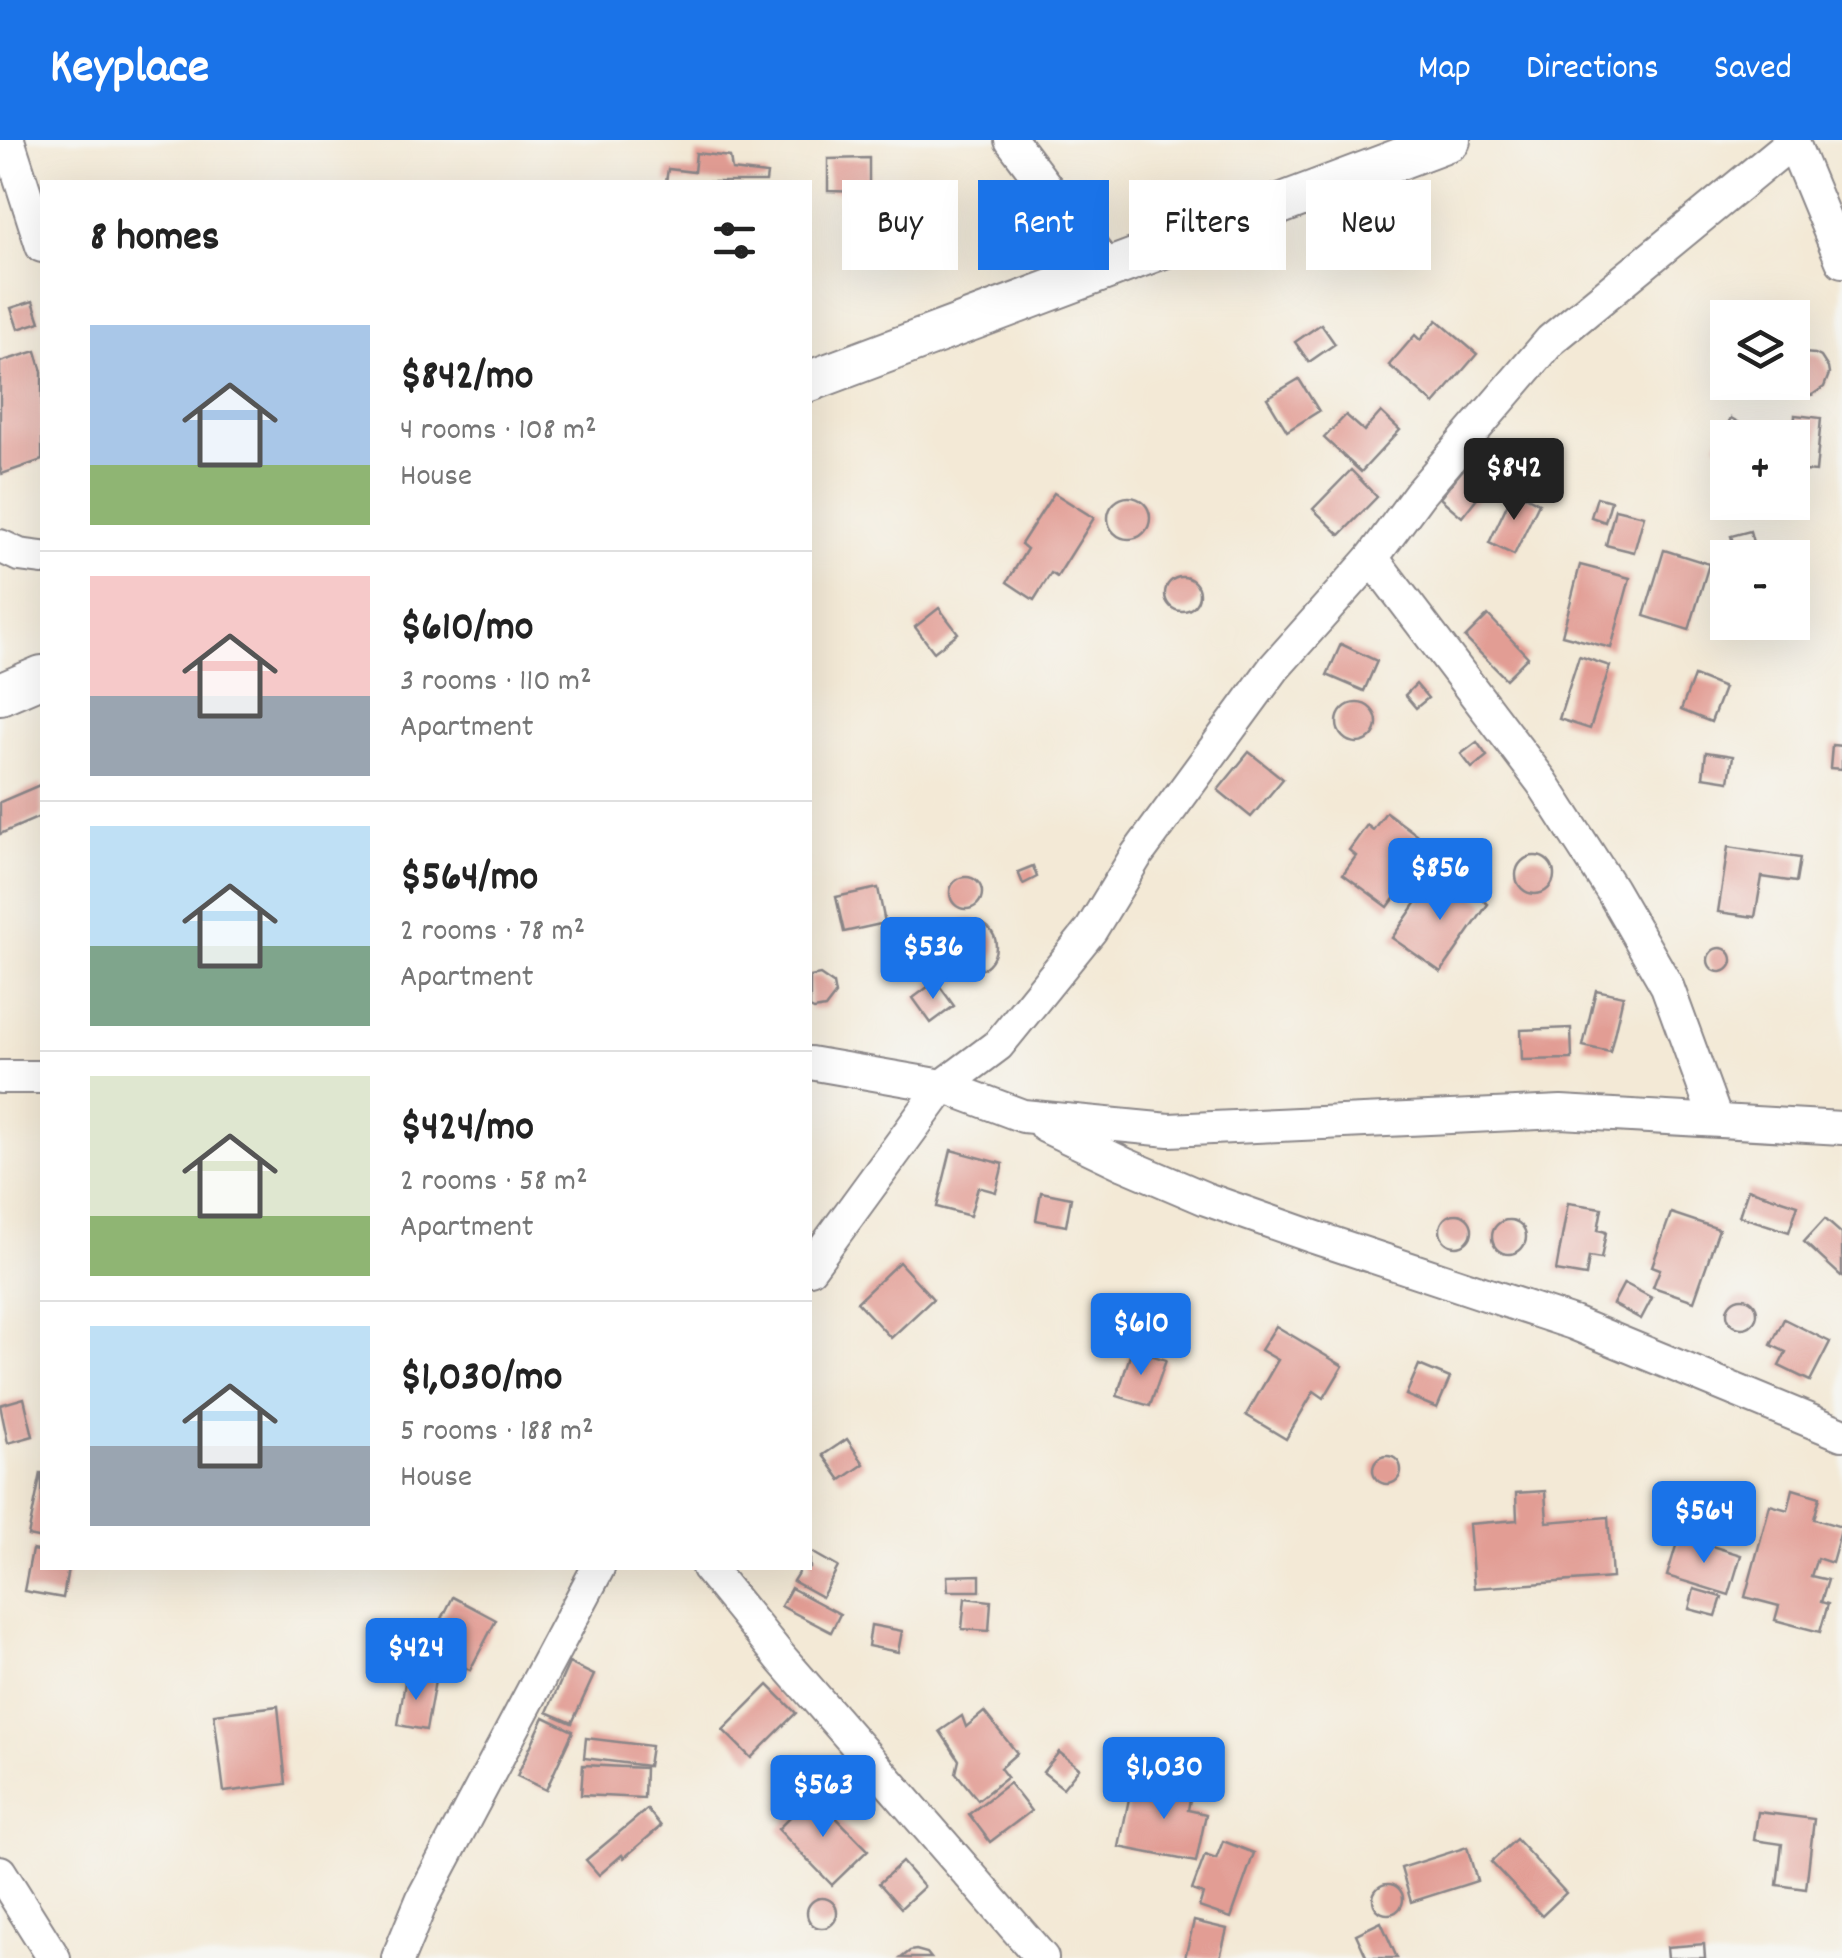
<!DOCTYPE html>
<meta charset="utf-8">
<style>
body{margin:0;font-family:Dekko,sans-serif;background:#f2f2f2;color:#222;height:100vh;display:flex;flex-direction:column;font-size:38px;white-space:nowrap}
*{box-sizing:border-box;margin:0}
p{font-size:32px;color:#767676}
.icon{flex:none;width:55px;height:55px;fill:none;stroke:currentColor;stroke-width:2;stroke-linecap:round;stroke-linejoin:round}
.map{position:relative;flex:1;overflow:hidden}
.sheet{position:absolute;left:40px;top:40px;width:772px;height:1390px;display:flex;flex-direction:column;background:#fff;border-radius:0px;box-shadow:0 10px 40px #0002}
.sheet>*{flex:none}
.top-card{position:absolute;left:842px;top:40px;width:848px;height:90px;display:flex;gap:20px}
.buttons{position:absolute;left:1710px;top:160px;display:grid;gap:20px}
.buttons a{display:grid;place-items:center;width:100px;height:100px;border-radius:0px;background:#fff;box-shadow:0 10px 40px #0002;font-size:50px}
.price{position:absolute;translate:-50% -85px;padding:0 22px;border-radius:10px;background:#1a73e8;color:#fff;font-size:32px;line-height:65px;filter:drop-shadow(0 2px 5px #0008)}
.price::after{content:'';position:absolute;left:50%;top:60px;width:30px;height:22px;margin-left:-15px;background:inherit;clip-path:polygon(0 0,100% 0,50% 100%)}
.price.selected{background:#222;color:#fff}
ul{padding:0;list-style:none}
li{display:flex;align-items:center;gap:30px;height:250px;padding:0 50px}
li+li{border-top:2px solid #e0e0e0}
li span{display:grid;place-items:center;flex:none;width:280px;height:200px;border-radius:0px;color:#555}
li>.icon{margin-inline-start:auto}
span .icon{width:120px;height:120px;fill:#fffc;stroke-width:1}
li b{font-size:42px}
h2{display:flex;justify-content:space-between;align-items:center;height:120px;padding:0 50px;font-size:42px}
.chip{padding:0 35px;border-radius:0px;background:#fff;box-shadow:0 10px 40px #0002;font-size:35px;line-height:90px}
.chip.selected{background:#1a73e8;color:#fff}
header{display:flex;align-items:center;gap:60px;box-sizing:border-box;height:140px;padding:0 50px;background:#1a73e8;color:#fff}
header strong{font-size:48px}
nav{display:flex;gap:55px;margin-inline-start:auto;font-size:35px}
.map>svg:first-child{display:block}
.building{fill:#e29d94}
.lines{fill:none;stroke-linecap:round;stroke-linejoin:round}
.minor-casing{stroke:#8a8688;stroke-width:36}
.tertiary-casing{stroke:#8a8688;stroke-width:44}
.minor{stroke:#fff;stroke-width:32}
.tertiary{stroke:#fff;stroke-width:40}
</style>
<header>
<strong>Keyplace</strong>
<nav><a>Map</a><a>Directions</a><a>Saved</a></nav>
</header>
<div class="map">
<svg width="1842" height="1818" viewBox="0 0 1842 1818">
<rect width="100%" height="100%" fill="#f6f6f2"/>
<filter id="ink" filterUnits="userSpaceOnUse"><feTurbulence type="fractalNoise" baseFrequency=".01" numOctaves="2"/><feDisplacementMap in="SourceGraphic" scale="20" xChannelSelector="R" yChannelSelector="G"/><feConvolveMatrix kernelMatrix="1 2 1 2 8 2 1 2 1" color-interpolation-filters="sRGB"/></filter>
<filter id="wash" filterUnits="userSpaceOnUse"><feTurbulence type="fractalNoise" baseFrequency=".0048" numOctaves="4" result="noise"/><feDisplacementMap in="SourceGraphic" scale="40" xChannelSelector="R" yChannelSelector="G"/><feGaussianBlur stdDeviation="2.25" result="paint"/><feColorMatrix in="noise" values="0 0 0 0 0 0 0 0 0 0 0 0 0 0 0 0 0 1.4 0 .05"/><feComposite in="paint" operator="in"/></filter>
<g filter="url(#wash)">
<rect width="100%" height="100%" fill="#f3e9d6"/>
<g id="blocks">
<g class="building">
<polygon points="696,13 730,17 732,30 767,34 766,42 666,42 668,29 694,32"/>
<polygon points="869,18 869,52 828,51 828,19"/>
<polygon points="33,161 40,182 18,189 11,168"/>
<polygon points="1437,180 1477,214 1434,264 1389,225 1415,195 1420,200"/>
<polygon points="1321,184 1335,204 1309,222 1295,202"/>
<polygon points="36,211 42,232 42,320 2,334 0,327 0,222"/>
<polygon points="1803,213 1815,214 1821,217 1828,228 1829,234 1824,247 1812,255 1798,253 1788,242 1792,242 1792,220"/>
<polygon points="1299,239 1319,271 1287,291 1267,258"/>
<polygon points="1381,272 1400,290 1361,332 1324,298 1346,275 1364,291"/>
<polygon points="1795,275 1821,278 1816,332 1792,330"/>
<polygon points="1731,278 1759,294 1758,298 1728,298 1728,310 1716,304"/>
<polygon points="1465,327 1487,345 1462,377 1440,358"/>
<polygon points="1351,330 1377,357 1340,395 1313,369"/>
<polygon points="1514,350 1539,363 1514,415 1489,403"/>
<polygon points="1054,353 1094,378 1057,437 1051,433 1034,460 1007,442 1027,409 1021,404"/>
<circle cx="1129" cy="378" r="21"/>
<polygon points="1597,357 1611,361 1605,382 1591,377"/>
<polygon points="1615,369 1644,376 1634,412 1606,405"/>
<polygon points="1750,391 1755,410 1737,415 1731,396"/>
<polygon points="1664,410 1709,424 1689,490 1644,476"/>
<polygon points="1580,425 1630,438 1611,508 1562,495"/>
<circle cx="1182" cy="454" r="17"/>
<polygon points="939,468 958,493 934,512 915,487"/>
<polygon points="1488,475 1528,517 1506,539 1465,498"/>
<polygon points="1341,504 1377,521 1364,551 1327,535"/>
<polygon points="1579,516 1610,526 1590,589 1559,579"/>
<polygon points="1694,536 1724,548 1711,582 1681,570"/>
<polygon points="1416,544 1428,558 1416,568 1405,555"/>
<circle cx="1357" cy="583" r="20"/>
<polygon points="1477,602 1487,616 1472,628 1461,614"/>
<polygon points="1832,605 1842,606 1842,629 1830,628"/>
<polygon points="1249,612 1283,639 1251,677 1218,650"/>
<polygon points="1706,612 1733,616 1729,641 1703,637"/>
<polygon points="42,644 42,676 0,694 0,662"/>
<polygon points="1386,672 1443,714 1421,742 1411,735 1388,767 1343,734 1356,716 1349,710 1367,685 1373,690"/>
<polygon points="1728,707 1800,718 1796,742 1762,737 1755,777 1718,772"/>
<circle cx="1535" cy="735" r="19"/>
<polygon points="1033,726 1037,737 1023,744 1018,732"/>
<circle cx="966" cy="753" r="16"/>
<polygon points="1450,738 1488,764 1441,832 1392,798 1428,746 1439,754"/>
<polygon points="878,748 885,783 844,792 836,757"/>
<circle cx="970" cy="806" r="26"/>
<circle cx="1720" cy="820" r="12"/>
<polygon points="820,835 833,844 835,855 825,868 814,870 810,868 810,837"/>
<polygon points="936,841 954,866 931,883 913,858"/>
<polygon points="1596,850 1623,856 1610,912 1583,906"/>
<polygon points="1571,888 1572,919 1522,920 1521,890"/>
<polygon points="951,1010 1003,1024 996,1052 978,1047 970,1076 937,1067"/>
<polygon points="1748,1049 1798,1065 1789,1092 1739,1076"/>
<polygon points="1041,1052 1071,1058 1066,1086 1036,1080"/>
<polygon points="1568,1063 1602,1068 1598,1090 1606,1092 1601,1119 1589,1117 1586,1136 1556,1131"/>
<polygon points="1671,1073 1719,1089 1694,1161 1653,1147 1660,1129 1652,1126"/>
<circle cx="1456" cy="1090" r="16"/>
<polygon points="1825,1079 1842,1094 1842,1137 1804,1102"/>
<circle cx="1509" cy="1097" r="17"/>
<polygon points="899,1122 933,1159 891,1198 857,1162"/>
<polygon points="1624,1143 1652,1158 1641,1179 1613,1164"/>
<circle cx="1742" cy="1173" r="15"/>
<polygon points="1784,1179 1830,1202 1810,1241 1779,1226 1786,1212 1771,1205"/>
<polygon points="1276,1186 1343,1226 1324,1258 1314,1251 1286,1299 1246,1275 1278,1220 1261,1210"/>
<polygon points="1132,1209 1166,1220 1150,1266 1117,1256"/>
<polygon points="1419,1225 1450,1238 1437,1268 1406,1255"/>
<polygon points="24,1258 33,1296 8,1303 0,1265"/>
<polygon points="847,1299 864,1324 841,1340 823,1315"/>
<circle cx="1387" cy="1330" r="14"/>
<polygon points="41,1333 42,1333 42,1399 28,1396"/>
<polygon points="1793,1349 1820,1357 1814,1379 1842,1387 1832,1423 1817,1418 1811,1436 1828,1440 1821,1462 1828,1464 1820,1492 1775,1480 1779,1466 1745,1457 1770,1365 1788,1370"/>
<polygon points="1545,1351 1547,1382 1608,1377 1612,1438 1474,1448 1469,1384 1517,1380 1516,1353"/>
<polygon points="1679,1396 1741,1415 1729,1455 1667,1436"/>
<polygon points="32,1410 42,1412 42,1428 68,1428 63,1458 24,1451"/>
<polygon points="810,1411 838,1427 822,1457 793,1441 801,1428 810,1428"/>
<polygon points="980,1435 980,1451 948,1451 947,1436"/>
<polygon points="791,1448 840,1474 831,1492 781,1466"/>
<polygon points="1694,1449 1722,1457 1716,1476 1689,1469"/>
<polygon points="453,1457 496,1480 470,1530 427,1508"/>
<polygon points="965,1458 991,1461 989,1491 962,1489"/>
<polygon points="871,1485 902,1491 898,1512 868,1506"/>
<polygon points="569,1523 594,1535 572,1583 547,1572"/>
<polygon points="406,1536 435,1541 426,1590 398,1585"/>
<polygon points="768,1545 796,1573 751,1618 723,1590"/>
<polygon points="278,1566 286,1644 224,1652 214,1574"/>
<polygon points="984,1572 1017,1613 1000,1628 1007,1637 978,1660 956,1633 959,1620 940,1591 962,1576 966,1587"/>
<polygon points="544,1577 573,1591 546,1650 517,1636"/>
<polygon points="586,1598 651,1606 648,1626 584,1618"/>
<polygon points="1059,1612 1079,1628 1063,1648 1043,1632"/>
<polygon points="583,1625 645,1628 644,1658 581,1655"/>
<polygon points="1156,1635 1193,1642 1188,1670 1206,1674 1196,1722 1119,1707 1130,1654 1151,1658"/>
<polygon points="1009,1643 1031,1671 990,1702 969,1674"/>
<polygon points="813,1654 868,1710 832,1745 778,1689"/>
<polygon points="647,1669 661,1686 624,1718 622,1715 599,1735 586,1720"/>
<polygon points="1758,1672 1814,1679 1806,1749 1777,1745 1782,1704 1754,1700"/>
<polygon points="1516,1699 1566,1753 1542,1776 1491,1722"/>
<polygon points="1223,1701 1254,1713 1231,1778 1199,1767 1203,1754 1192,1750 1205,1715 1216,1719"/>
<polygon points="1467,1707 1477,1741 1411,1762 1401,1728"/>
<polygon points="902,1722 924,1747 901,1768 879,1743"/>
<circle cx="1388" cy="1759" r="15"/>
<circle cx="822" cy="1773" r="15"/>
<polygon points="1194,1781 1227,1789 1220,1818 1185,1818"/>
<polygon points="1381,1782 1397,1818 1367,1818 1356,1794"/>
<polygon points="1704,1804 1705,1818 1668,1818 1667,1807"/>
<polygon points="916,1810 927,1813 931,1818 901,1818 910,1811"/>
</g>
</g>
</g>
<g filter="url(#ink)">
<use href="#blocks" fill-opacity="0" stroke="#8a8688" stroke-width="2.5"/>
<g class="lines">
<defs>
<g id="minor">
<polyline points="8,0 42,106"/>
<polyline points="1011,0 1108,129"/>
<polyline points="1792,0 1842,121"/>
<polyline points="0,406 19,415 42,418"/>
<polyline points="1372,418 1542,642 1611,749 1667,846 1716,980"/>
<polyline points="810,923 943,946 1023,976 1169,990 1561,972 1842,988"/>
<polyline points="0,937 42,937"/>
<polyline points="1045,986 1124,1024 1206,1059 1311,1096 1573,1183 1842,1294"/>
<polyline points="810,1128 943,946 998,905 1091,790 1136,716 1274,528 1372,418 1420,353 1551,200 1792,2"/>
<polyline points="708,1428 781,1518 1042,1818"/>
<polyline points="0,1732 54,1818"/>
<polyline points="398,1818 423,1758 598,1428"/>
</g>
<g id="tertiary">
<polyline points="810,241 1450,0"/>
<polyline points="0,554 42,536"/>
</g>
</defs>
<use href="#minor" class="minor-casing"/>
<use href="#tertiary" class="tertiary-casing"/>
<use href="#minor" class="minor"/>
<use href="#tertiary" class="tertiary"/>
</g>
</g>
</svg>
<div class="buttons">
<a><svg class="icon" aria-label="layers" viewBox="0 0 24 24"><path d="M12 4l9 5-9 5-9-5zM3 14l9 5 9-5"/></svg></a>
<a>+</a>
<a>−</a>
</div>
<b class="price selected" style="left:1514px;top:383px">$842</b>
<b class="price" style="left:1440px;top:783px">$856</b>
<b class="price" style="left:933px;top:862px">$536</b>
<b class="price" style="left:1141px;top:1238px">$610</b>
<b class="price" style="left:1704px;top:1426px">$564</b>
<b class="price" style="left:416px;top:1563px">$424</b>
<b class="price" style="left:1164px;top:1682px">$1,030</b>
<b class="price" style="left:823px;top:1700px">$563</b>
<div class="top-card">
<a class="chip">Buy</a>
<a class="chip selected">Rent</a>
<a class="chip">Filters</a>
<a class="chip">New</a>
</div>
<section class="sheet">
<h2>8 homes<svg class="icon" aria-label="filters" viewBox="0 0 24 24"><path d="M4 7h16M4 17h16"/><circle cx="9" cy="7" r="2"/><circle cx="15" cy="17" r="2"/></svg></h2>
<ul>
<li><span style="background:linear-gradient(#a9c7e8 70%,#8fb573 0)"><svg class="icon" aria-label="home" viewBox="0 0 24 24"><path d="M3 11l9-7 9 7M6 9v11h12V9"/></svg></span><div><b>$842/mo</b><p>4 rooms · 108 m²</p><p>House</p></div></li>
<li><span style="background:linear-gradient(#f6c9c9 60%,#9aa5b1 0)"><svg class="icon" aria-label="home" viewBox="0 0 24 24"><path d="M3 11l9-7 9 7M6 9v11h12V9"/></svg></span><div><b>$610/mo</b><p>3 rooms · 110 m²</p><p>Apartment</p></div></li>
<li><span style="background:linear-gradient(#bfe0f5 60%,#7fa58c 0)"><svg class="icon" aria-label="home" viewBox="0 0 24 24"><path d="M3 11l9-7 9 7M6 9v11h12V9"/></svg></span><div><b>$564/mo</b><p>2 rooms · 78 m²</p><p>Apartment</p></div></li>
<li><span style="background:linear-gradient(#dfe7d0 70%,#8fb573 0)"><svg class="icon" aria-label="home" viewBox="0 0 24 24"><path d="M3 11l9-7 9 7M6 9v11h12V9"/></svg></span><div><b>$424/mo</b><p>2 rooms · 58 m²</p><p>Apartment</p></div></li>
<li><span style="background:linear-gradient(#bfe0f5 60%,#9aa5b1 0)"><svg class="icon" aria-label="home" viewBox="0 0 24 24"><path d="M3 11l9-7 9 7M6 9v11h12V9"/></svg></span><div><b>$1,030/mo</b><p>5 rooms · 188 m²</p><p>House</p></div></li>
</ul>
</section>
</div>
